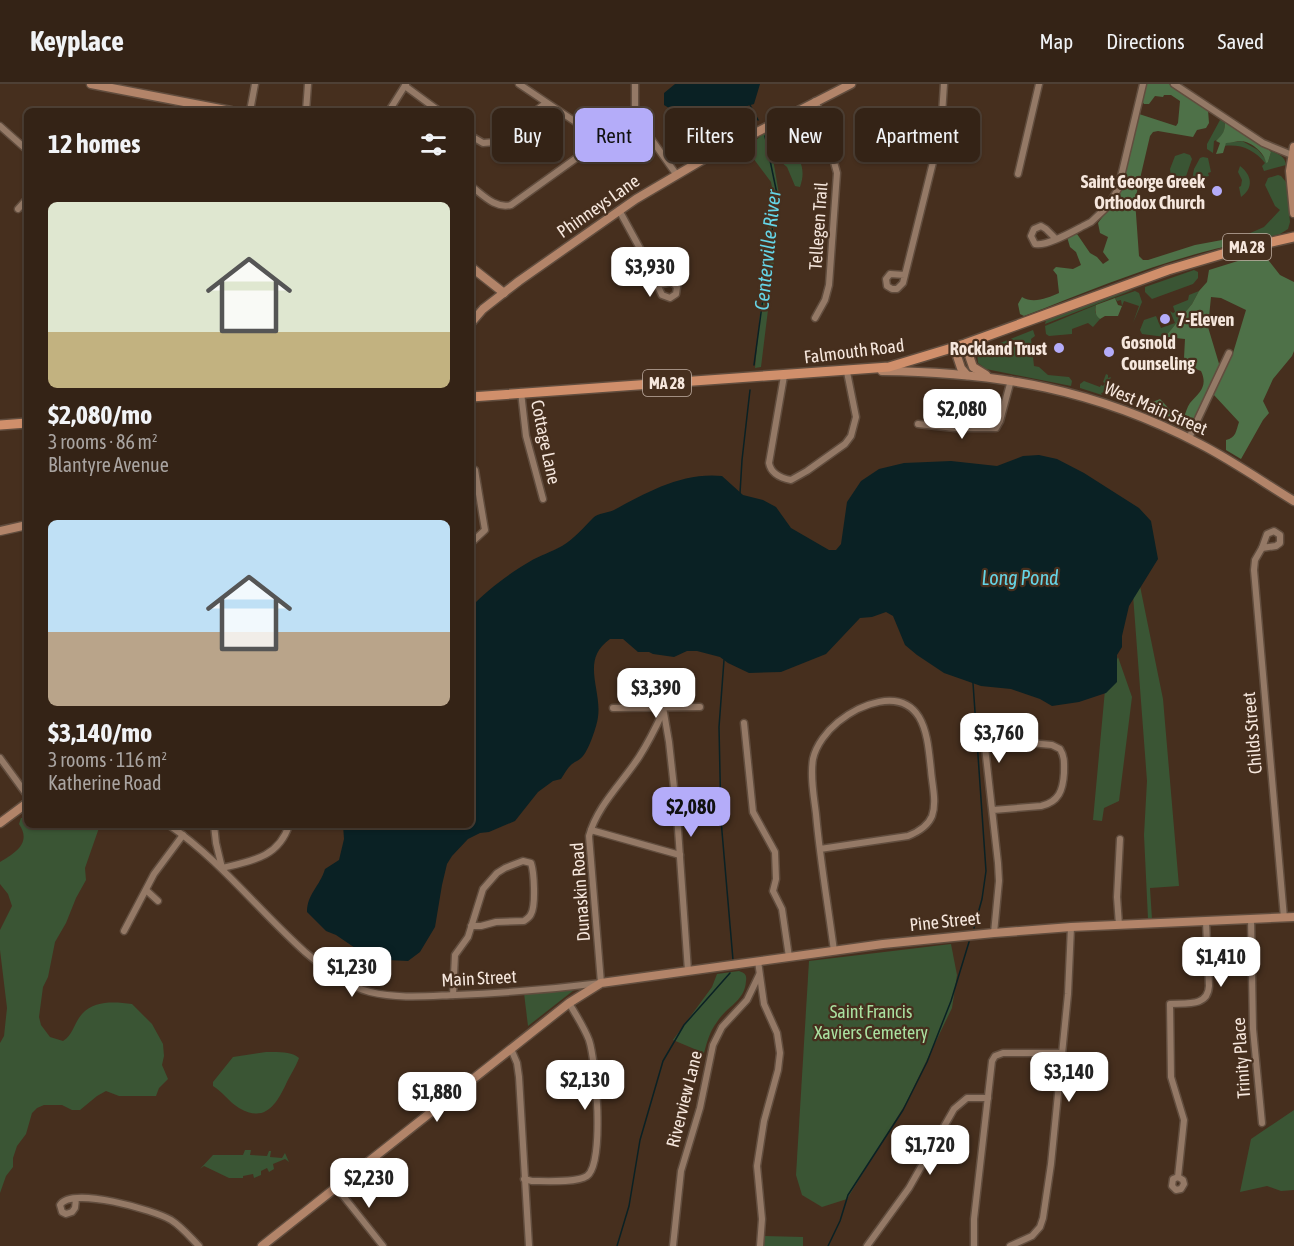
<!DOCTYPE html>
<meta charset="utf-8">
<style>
body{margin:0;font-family:"Asap Condensed",sans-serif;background:#3f2f23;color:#f1f3f6;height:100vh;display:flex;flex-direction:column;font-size:22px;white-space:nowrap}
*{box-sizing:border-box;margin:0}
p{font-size:20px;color:#a9a4a1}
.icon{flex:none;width:33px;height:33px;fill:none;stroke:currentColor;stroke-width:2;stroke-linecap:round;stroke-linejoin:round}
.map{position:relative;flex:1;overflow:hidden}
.drawer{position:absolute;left:24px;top:24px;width:450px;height:720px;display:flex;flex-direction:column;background:#342316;border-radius:9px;box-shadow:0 2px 4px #0004,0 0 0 2px #4e4035}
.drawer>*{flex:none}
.hud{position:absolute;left:492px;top:24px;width:570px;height:54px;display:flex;gap:12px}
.price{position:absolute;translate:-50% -51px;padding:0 14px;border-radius:12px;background:#fff;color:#222;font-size:20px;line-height:39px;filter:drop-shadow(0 2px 3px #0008)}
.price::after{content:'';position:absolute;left:50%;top:36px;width:18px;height:14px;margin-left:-9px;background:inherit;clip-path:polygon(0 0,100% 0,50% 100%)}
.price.active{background:#b4acf9;color:#111}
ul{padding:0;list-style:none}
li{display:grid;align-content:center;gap:12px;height:318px;padding:0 24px}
li span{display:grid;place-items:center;height:186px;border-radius:9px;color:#555}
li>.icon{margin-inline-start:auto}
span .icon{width:108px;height:108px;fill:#fffc;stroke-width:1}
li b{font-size:26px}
h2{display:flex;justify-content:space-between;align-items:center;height:72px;padding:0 24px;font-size:26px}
.tag{padding:0 21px;border-radius:9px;background:#342316;box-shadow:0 2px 4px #0004,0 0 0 2px #4e4035;font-size:21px;line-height:54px}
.tag.active{background:#b4acf9;color:#111}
header{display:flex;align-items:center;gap:36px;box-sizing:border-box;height:84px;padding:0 30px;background:#342316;border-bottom:2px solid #4e4035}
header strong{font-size:28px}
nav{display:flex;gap:33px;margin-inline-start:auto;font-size:21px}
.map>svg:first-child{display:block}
.green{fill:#3a5534}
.forest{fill:#4e7148}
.water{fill:#0a2124}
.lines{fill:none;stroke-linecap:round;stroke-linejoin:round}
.stream{stroke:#0a2124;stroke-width:1.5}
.street-casing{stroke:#614d3e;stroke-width:9}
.secondary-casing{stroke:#614d3e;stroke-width:11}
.primary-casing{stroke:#614d3e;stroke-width:12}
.street{stroke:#947966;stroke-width:6}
.secondary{stroke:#b28469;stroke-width:8}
.primary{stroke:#d08f6b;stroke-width:9}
.poi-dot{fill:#b4acf9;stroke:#462f1e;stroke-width:2}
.labels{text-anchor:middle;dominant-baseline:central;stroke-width:4.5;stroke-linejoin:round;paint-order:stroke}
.shield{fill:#462f1e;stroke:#c1b0a4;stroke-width:1.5}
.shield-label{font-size:16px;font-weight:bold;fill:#f6e7dd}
.poi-label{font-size:18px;font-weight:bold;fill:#f6e7dd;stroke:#462f1e;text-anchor:end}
.street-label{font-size:18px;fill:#f6e7dd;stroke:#462f1e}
.park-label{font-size:18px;fill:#aae1a0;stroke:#462f1e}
.water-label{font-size:20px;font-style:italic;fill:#65d4e6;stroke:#462f1e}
</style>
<header>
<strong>Keyplace</strong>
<nav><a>Map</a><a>Directions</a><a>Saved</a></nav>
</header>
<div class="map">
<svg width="1294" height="1162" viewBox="0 0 1294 1162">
<rect width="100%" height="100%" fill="#462f1e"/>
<g class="green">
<path d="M1220 36 1225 37C1225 47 1223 54 1214 57L1213 69 1207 65V60Z"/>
<path d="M767 46H771C789 65 810 74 800 103L795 102 787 83 776 74 773 75 780 116 773 147 774 177 761 283 755 284 762 209 767 181 768 137 773 109 771 98 753 74 754 58Z"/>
<path d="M1242 57 1258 66 1268 78 1271 68 1269 66C1277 70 1285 71 1286 81L1264 87 1262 82 1265 79C1254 66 1242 60 1224 62L1226 59Z"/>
<polygon points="1184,69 1190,71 1192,75 1184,98 1177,100 1171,94 1170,85 1175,72"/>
<polygon points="1203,73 1208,74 1211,88 1208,89 1209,92 1192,96 1194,85 1200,74"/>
<path d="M1240 82C1252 91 1254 104 1241 113L1239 103 1241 102 1242 96 1238 88Z"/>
<polygon points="1278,91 1281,92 1286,98 1290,138 1288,145 1280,150 1243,159 1248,150 1264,143 1280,126 1275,122 1265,101 1268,94"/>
<polygon points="1194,186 1198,188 1198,194 1193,200 1152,215 1145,208 1145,203"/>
<polygon points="1133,206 1045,240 1046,236 1124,207"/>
<polygon points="1135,207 1139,209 1142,218 1133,239 1139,222 1124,217 1122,222 1121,216 1117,217 1115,214"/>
<polygon points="1199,207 1192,220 1165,253 1142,250 1140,246 1144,236 1156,232 1161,244 1175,239 1170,227 1173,229 1175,228 1173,222 1188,216 1189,211"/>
<polygon points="1096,221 1095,228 1100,235 1093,243 1088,239 1072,245 1072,250 1049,252 1046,250 1045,242"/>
<polygon points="1033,246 1035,252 1031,255 1034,282 1039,283 1048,291 1069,293 1072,297 1071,302 986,285 978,279 977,268"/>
<polygon points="1106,290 1108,291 1108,294 1111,293 1105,308 1101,309 1102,311 1080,304 1080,300 1084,297 1100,303 1101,301 1103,302 1105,299 1103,298"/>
<polygon points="1140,502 1163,615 1179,802 1150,804 1152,835 1148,835 1144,751 1147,697 1133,511"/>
<polygon points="1118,573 1132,613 1119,717 1104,724 1102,737 1093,736 1105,606"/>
<path d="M21 734H27V741H100L85 784 86 796 76 814 66 839 55 858 48 893 43 903 39 933 41 941 50 953 63 957C73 951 74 939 82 930 95 916 115 918 132 920L152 940 163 960 164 972 162 981 168 995 159 1004 156 1012H119L106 1007 97 1012 80 1026H72L62 1021H44L37 1024 32 1029 26 1050 17 1062 13 1074V1083L6 1092 0 1109V959L4 952 7 924 0 866V846L12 822 8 810 0 800V778C15 769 32 759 19 740Z"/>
<polygon points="951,860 957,891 952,924 906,1019 847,1115 822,1123 802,1111 796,1091 809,877"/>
<path d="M739 887C745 889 747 891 746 897 745 917 727 922 717 938 710 947 707 958 704 969L673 956 712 903 717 890Z"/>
<polygon points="574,906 528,942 524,909"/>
<path d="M266 968C276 968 292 967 299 974 296 983 290 991 286 1000 276 1021 265 1039 239 1024 229 1018 223 1008 213 1002V998L233 973Z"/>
<polygon points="1294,1026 1294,1106 1281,1107 1267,1102 1240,1108 1251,1055"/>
<polygon points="245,1066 251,1066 250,1071 267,1072 269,1067 271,1067 270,1073 282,1074 285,1069 289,1078 285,1075 273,1080 274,1085 269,1088 267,1084 261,1087 261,1091 254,1094 253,1090 243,1092 243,1094 229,1094 204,1082 200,1085 213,1071 243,1071"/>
<polygon points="764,1152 803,1153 803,1162 763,1162"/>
</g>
<g class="forest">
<path d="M1146 0H1169L1208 26 1209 39 1206 44 1197 46 1193 53 1158 47 1153 48 1150 52 1135 116 1139 172 1143 176H1148L1195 161 1222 156 1225 151 1248 150 1243 159C1168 173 1095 205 1024 232L1020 230 1018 220 1022 213C1033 220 1048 214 1059 209L1057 191 1053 186 1056 183 1073 185 1081 181 1076 168 1070 163 1067 153 1077 150 1090 169 1097 173 1103 180 1109 176 1103 168 1108 153 1100 149 1098 139 1109 124 1123 99 1139 30 1176 42 1178 39 1180 17 1171 11H1164L1163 13 1155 12 1149 20H1144L1142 17Z"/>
<path d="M1225 37 1269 66 1271 68 1268 78 1266 79C1265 69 1252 58 1241 57 1237 57 1231 59 1226 59L1223 69 1216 70 1220 59 1216 57C1223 50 1225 48 1225 37Z"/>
<path d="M1265 172 1280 191 1294 198V267L1292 272 1273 295 1263 317 1269 329 1263 336 1241 375 1226 366V356C1236 354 1236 347 1239 338L1213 310 1233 269 1246 226 1221 214 1211 213 1208 243 1220 283 1189 346 1178 342V336L1184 333C1186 328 1187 323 1190 319 1200 308 1208 302 1201 287L1188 282 1184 274 1185 255 1165 253 1192 220 1199 207 1207 198 1209 186 1241 176Z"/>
<path d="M1115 214 1118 221 1122 222 1118 232H1105L1100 235C1095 231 1095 227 1096 221Z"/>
<polygon points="1160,315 1174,330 1172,338 1143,326 1143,322"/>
</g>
<g class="water">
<polygon points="675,0 760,0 754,20 734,26 714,24 696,34 687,35 664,21 664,9"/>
<path d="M1039 371 1057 375 1084 389 1139 424 1151 437 1158 475 1129 522 1122 552V563L1117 571V598L1106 609 1079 618 1052 622 1040 615 1011 605 981 602 944 589 917 571 905 561 893 532 886 528 872 533 860 534 826 570 781 588 749 589 728 579 720 573 697 567H687L674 573 653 570 649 568H638L623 555H610C580 576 602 605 598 633 597 642 589 665 583 672 580 676 576 677 572 680 567 684 564 691 561 695L553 697 538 708 515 737 489 748 480 749 468 755 452 772 447 780 442 801 435 843 420 868 408 877 387 876 361 868 336 851 326 847 307 828C307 810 320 802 325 785L339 776 344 755 343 741H471V523C486 507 510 489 529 478 540 471 552 468 562 462 575 454 583 444 593 434 598 429 608 429 614 426 647 408 683 388 722 392L743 411 763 416 776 423 791 444 829 466H836L841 460 847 418 861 397 879 385 904 379 951 377 997 382 1023 372Z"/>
</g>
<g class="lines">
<g class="stream">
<polyline points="749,19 758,36"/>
<polyline points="754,281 777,110 765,52"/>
<polyline points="740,409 742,376 750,306"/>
<polyline points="724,576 719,643 721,736 733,876"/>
<polyline points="973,599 986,787 982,815 974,844"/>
<polyline points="617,1162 629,1122 640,1056 663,977 684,941 730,889"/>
<polyline points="828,1162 840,1137 848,1111 903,1026 927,978 951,917 969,858"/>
</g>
<defs>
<g id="street">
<polyline points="519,0 601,55"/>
<polyline points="635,0 635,32 676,90"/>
<polyline points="1174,0 1263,59 1292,71"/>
<polyline points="405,2 439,27"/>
<polyline points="250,27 255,0"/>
<polyline points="306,27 308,0"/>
<polyline points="389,27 406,0"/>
<polyline points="0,42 27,66"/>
<polyline points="471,52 483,59 495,58 546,19"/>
<polyline points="1018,90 1039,0"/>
<path d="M471 102C483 111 495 125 511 121L635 32"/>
<polyline points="18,125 27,115"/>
<polyline points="619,126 643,170 662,211 670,214 676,210 677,203 672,198 658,201"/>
<path d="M1056 155 1046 145 1041 142 1034 145 1031 152 1035 160C1047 163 1075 146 1087 140L1091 138 1108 122 1118 105 1143 0"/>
<polyline points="905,191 890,190 886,195 887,202 892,205 897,205 903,199 941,46 944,0"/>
<polyline points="815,234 825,216 829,201 837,89 821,30 815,17"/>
<path d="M784 292 769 379C771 390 780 394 791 396L807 387 845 360 851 352 856 333 847 288"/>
<polyline points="521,308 526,352 543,415"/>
<polyline points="918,340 955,344 996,344 1000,337 1011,296"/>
<polyline points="1189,354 1229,269"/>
<polyline points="471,384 475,386 485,446 471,459"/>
<polygon points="1274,447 1280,451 1280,459 1276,462 1262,464 1267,450"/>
<polyline points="1262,464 1255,476 1254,486 1284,834"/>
<polyline points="663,623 669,658 677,731 688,887"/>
<polyline points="613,624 700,623"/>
<polyline points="744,639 753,728 775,768 776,795 773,807 782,825 789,873"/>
<polyline points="0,674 27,711"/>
<path d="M993 726 1041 722C1059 718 1063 706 1064 689 1064 680 1065 673 1060 665L1052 661 996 656 991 657 985 663 998 779 999 797 994 849"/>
<path d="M169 741C221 777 258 826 305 868 324 884 346 902 370 908 398 915 428 912 456 911 505 909 553 905 601 899L589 752C597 722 622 699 639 673 648 659 656 643 663 628"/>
<path d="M214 741 216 759 222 784C252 777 279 773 289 741"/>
<polyline points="591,746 680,771"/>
<path d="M820 765 908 752C918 748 928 742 932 732 937 718 932 701 931 686 929 669 928 648 919 633 900 603 859 621 838 638 827 647 816 661 813 675 810 693 814 713 816 730 820 776 828 821 834 867"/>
<polyline points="146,806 158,817"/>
<polyline points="1251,835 1253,945 1262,1039"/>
<polyline points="1119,841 1117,813 1120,755"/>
<polyline points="124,847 154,790 183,751"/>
<polyline points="758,877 764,920 777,949 780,969 778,986 764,1037 757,1082 762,1135 760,1162"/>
<path d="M453 911 455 871 468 853 483 805 497 789 505 784 523 777 531 779C534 788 536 821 531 830 530 833 527 835 524 837L496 838 481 842H471"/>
<polyline points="511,965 517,979 519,993 529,1162"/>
<path d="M1178 1093 1173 1095 1172 1102 1176 1106 1181 1105 1184 1100 1183 1096 1178 1093 1184 1036 1171 993 1170 920C1186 919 1208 923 1209 902L1206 838"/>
<path d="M524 1095 532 1097C544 1097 577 1099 587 1092 605 1079 596 977 589 956 584 943 576 931 569 919"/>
<polyline points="336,1103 383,1162"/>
<path d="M76 1115 75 1124 72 1128 66 1130 62 1128 60 1121C71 1102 154 1126 171 1136 182 1143 190 1153 199 1162"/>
<polyline points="673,1162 681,1087 700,1024 713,961 722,943 747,916 759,891"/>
<polyline points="867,1162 909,1104 954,1025 967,1014 988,1014"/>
<polyline points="974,1162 974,1135 992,977 995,972 1003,969 1062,969"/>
<polyline points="1010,1162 1032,1152 1040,1143 1043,1134 1051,1080 1068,910 1071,843"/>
</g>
<g id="secondary">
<polyline points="91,0 231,27"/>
<polyline points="1294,63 1290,87 1294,129"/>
<polyline points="471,183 504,209"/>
<polyline points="471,239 483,225 519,197 636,115 704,75 851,0"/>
<polyline points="965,260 973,283 986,291"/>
<polyline points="954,263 961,284 967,291"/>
<path d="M882 287C998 288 1097 306 1200 360 1233 377 1263 398 1294 417"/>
<polyline points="0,447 27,441"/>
<polyline points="0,739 27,719"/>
<polyline points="262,1162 569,919 601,899 883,860 994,849 1071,843 1294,833"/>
</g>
<g id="primary">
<polyline points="471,313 889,283 965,260 1168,186 1236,166 1294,153"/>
<polyline points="0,341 27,339"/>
</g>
</defs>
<use href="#street" class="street-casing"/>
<use href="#secondary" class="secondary-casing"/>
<use href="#primary" class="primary-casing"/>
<use href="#street" class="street"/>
<use href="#secondary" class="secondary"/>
<use href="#primary" class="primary"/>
</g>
<g class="poi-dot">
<circle cx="1217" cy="107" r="6"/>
<circle cx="1165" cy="235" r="6"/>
<circle cx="1059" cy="264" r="6"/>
<circle cx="1109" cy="268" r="6"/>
</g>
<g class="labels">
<g class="shield">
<rect x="1223" y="150" width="48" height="26" rx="4.5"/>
<rect x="643" y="286" width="48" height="26" rx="4.5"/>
</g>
<g class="shield-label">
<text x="1247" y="163">MA 28</text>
<text x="667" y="299">MA 28</text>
</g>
<g class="poi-label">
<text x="1205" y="97">Saint George Greek<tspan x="1205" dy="21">Orthodox Church</tspan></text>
<text x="1177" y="235" text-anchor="start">7-Eleven</text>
<text x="1121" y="258" text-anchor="start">Gosnold<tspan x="1121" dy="21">Counseling</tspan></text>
<text x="1047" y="264">Rockland Trust</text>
</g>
<g class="street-label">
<text transform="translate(598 122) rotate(-35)">Phinneys Lane</text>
<text transform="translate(818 142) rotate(-86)">Tellegen Trail</text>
<text transform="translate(854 267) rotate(-7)">Falmouth Road</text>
<text transform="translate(1156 324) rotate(23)">West Main Street</text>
<text transform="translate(546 358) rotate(78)">Cottage Lane</text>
<text transform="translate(1252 649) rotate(-95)">Childs Street</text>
<text transform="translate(580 808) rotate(-94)">Dunaskin Road</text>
<text transform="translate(945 837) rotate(-6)">Pine Street</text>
<text transform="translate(479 894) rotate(-3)">Main Street</text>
<text transform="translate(1241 974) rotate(-94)">Trinity Place</text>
<text transform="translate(684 1015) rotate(-76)">Riverview Lane</text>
</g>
<g class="park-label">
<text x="871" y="927">Saint Francis<tspan x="871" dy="21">Xaviers Cemetery</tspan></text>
</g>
<g class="water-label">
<text transform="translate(767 166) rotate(-84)">Centerville River</text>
<text x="1020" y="493">Long Pond</text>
</g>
</g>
</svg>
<b class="price" style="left:650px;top:214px">$3,930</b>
<b class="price" style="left:962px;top:356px">$2,080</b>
<b class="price" style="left:656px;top:635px">$3,390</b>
<b class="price" style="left:999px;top:680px">$3,760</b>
<b class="price active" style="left:691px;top:754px">$2,080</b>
<b class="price" style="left:1221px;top:904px">$1,410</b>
<b class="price" style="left:352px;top:914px">$1,230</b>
<b class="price" style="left:1069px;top:1019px">$3,140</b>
<b class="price" style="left:585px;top:1027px">$2,130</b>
<b class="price" style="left:437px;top:1039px">$1,880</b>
<b class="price" style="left:930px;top:1092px">$1,720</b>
<b class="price" style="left:369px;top:1125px">$2,230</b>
<div class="hud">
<a class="tag">Buy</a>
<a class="tag active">Rent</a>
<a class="tag">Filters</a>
<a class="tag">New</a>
<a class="tag">Apartment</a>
</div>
<section class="drawer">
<h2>12 homes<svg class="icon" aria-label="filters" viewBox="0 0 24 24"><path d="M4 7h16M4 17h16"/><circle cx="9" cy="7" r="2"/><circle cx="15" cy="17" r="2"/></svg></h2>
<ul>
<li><span style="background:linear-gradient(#dfe7d0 70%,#c2b280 0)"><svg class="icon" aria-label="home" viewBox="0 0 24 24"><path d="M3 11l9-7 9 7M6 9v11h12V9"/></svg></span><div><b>$2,080/mo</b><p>3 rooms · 86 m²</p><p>Blantyre Avenue</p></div></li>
<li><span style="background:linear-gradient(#bfe0f5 60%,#b9a48a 0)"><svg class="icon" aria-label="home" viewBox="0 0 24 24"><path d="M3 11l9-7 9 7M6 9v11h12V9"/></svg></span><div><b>$3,140/mo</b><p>3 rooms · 116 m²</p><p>Katherine Road</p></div></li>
</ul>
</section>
</div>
